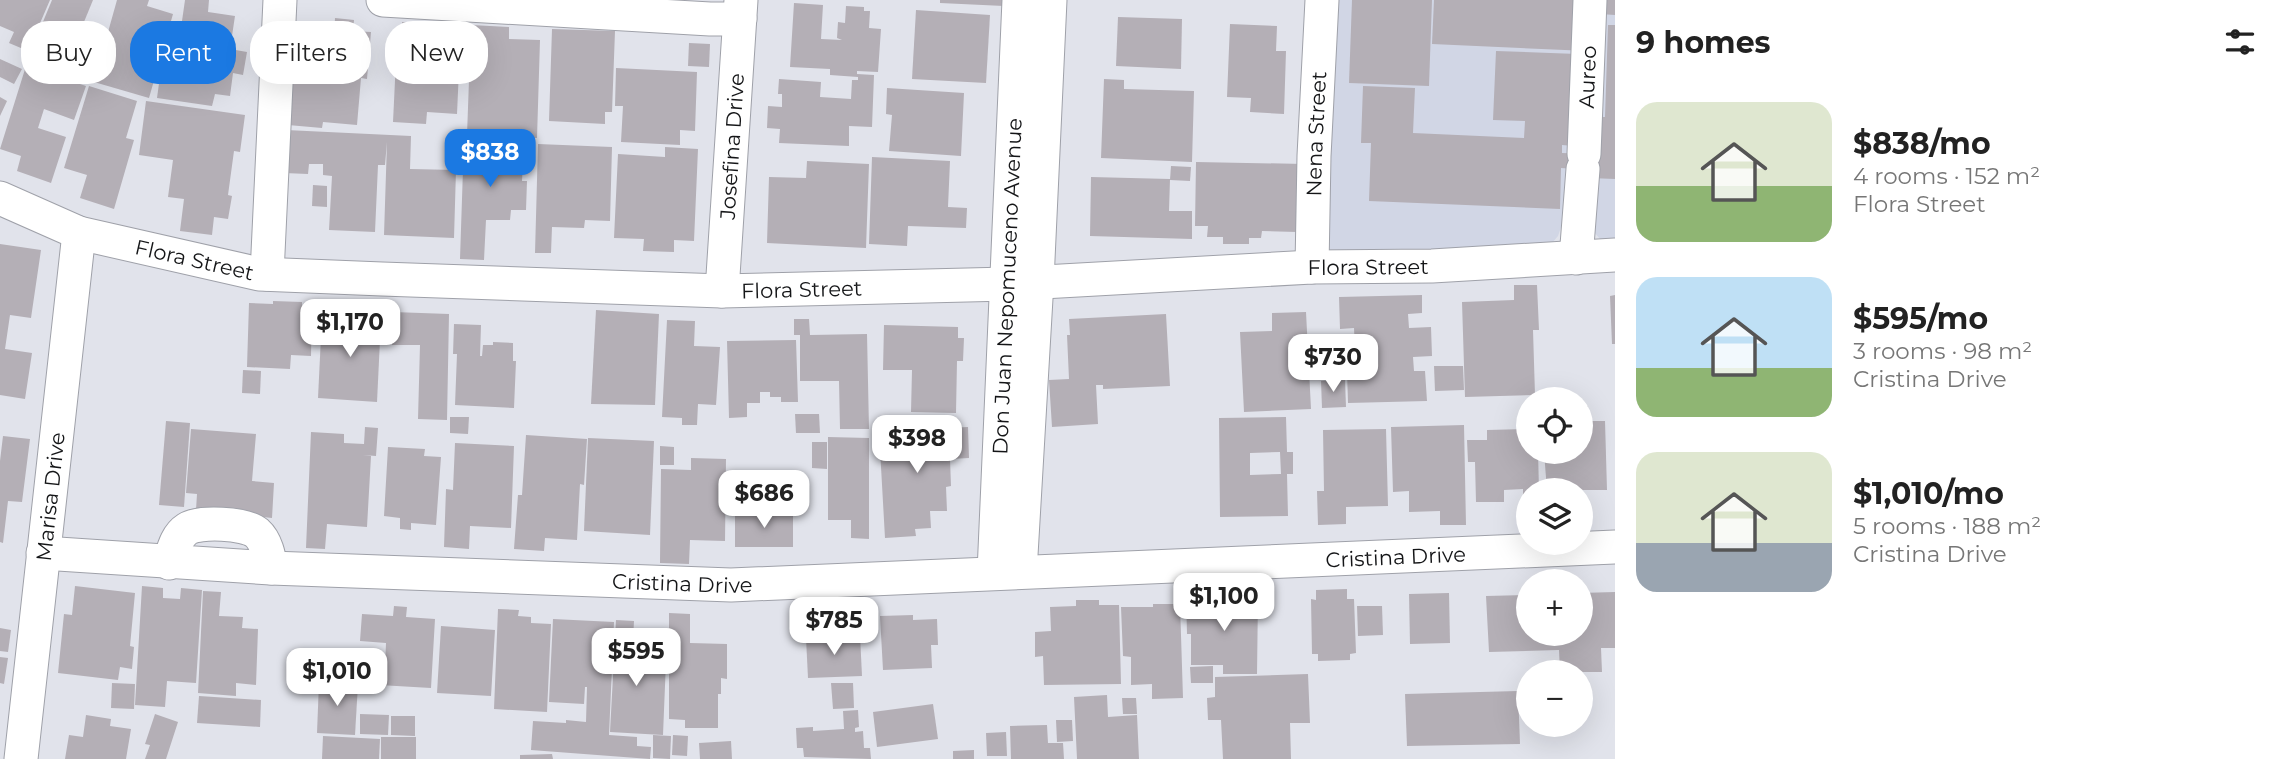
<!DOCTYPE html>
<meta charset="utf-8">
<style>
body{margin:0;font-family:Montserrat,sans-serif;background:#f6f6f6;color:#222;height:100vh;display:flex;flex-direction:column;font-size:26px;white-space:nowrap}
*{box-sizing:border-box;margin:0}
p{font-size:23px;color:#767676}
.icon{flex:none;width:38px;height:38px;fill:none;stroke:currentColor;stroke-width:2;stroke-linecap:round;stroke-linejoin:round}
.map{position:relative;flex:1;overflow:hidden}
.details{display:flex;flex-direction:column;background:#fff;width:665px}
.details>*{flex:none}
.top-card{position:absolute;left:21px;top:21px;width:665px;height:63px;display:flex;gap:14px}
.controls{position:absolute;left:1516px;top:387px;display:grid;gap:14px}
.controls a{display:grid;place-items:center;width:77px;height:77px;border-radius:50%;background:#fff;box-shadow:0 7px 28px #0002;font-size:35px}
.price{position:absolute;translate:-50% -60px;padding:0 16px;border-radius:14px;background:#fff;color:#222;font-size:23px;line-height:46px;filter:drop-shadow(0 2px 4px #0008)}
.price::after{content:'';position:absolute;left:50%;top:42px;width:21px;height:16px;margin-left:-10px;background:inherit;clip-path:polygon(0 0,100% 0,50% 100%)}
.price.on{background:#1b79e2;color:#fff}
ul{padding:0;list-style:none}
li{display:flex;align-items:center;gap:21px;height:175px;padding:0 21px}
li span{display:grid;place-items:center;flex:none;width:196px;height:140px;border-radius:21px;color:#555}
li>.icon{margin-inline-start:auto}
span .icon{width:84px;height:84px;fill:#fffc;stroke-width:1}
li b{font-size:30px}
h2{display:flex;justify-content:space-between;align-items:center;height:84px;padding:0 21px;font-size:30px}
.pill{padding:0 24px;border-radius:28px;background:#fff;box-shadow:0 7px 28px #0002;font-size:24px;line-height:63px}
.pill.on{background:#1b79e2;color:#fff}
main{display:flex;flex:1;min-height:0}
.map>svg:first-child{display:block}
.built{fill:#d1d6e5}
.building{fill:#b4afb6;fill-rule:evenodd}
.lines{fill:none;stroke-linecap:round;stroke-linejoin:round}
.minor-casing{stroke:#9fa1a9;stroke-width:35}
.minor{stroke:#fff;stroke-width:33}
.labels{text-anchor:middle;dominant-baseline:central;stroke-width:6;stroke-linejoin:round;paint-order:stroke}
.street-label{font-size:21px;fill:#141517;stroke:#fff}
</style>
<main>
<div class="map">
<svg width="1615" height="759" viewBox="0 0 1615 759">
<rect width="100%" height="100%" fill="#e1e3eb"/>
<polygon class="built" points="1333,0 1615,0 1615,243 1601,240 1593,231 1563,221 1558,236 1552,243 1336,256 1327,249"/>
<g class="building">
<polygon points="0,0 50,0 28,51 9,43 14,32 0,26"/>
<polygon points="52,0 93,0 63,73 28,58"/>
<polygon points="117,0 149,0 147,6 173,14 149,98 94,82"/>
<polygon points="185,0 209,0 208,12 235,16 230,49 247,52 243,75 233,73 230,96 215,94 212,106 157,98 164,47 178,49"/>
<polygon points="940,0 1005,0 1004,6 940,3"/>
<polygon points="1352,0 1432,0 1429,86 1349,83"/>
<polygon points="1434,0 1589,0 1588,51 1432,44"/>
<polygon points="1600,0 1615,0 1615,15 1600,14"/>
<polygon points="794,3 823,5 821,39 842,40 837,38 838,22 845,23 846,6 864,7 864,11 870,11 869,28 881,29 878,72 857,71 857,74 874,75 872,127 849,126 849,146 779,143 780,129 767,128 768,106 782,107 782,94 778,94 779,79 821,82 820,97 851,99 852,80 858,80 858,77 830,75 830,69 790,67"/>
<polygon points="916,10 990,15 986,83 912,79"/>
<polygon points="1118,17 1182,19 1181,69 1116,66"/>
<polygon points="335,18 354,20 353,31 371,32 367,79 361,78 357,125 323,122 322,128 288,125 295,34 334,37"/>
<polygon points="402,22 417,23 417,38 402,38"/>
<polygon points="1230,24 1277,26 1276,51 1286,51 1284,114 1250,112 1251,98 1227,97"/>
<polygon points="471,25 509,27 509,39 540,40 537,138 467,135"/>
<polygon points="1608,25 1615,25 1615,179 1590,178 1590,170 1561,168 1560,209 1369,201 1371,143 1361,143 1363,86 1415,88 1413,133 1524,138 1525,121 1493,120 1496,51 1577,54 1574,146 1562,145 1562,153 1591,154 1592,117 1605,117"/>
<polygon points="552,29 615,31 612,112 605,112 605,124 549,121"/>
<polygon points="397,39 418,39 418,45 460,47 457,114 427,112 426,124 393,122"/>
<polygon points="689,43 710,44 709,67 688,66"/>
<polygon points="73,49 93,56 84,80 65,74"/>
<polygon points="0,59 22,69 14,84 0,77"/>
<polygon points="26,66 86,86 74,120 44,109 38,128 66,137 51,183 17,171 21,156 0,149"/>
<polygon points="616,68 697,72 695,131 680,130 680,145 621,142 623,106 615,106"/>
<polygon points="1104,79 1124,80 1124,89 1194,91 1192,162 1101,158"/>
<polygon points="89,86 137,101 126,138 134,140 114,209 80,198 87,175 64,168"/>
<polygon points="887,88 964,93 961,156 889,151 892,115 886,114"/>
<polygon points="0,97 7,101 0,116"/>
<polygon points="146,101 245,115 240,152 234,151 228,195 232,196 228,219 214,217 212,235 180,231 184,199 168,197 173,160 139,155"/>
<polygon points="286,130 411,136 410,169 456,170 454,238 384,235 387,142 385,165 378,165 375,232 329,230 332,176 323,175 323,164 309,164 308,174 284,173"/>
<polygon points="472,138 524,140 522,181 527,181 526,210 511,210 510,220 486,220 484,260 460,259 464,139 472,140"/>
<polygon points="538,144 612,147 610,221 585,220 584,228 552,227 551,253 535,253"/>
<polygon points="665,147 698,149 694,241 674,240 674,252 643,251 644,239 614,238 618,154 665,157"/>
<polygon points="872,157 950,161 948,207 967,208 966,228 908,226 907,246 869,244"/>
<polygon points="807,161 869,164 866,248 767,243 769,177 806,178"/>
<polygon points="1196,162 1304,164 1297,232 1262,231 1261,238 1249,238 1249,244 1223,244 1223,237 1207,237 1208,226 1195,226"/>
<polygon points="1171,166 1191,167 1190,181 1170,180"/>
<polygon points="1091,177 1170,179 1169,211 1192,211 1192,239 1090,236"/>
<polygon points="313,185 327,186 327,207 312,206"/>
<polygon points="0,244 41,250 31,318 10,315 5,349 32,353 25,399 0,395"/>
<polygon points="1514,285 1537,285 1539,330 1533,330 1535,395 1465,397 1462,302 1514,300"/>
<polygon points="1422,295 1422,313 1408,314 1409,328 1431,327 1432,356 1413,357 1414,371 1425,371 1427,401 1348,403 1347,371 1356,371 1354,328 1340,329 1339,297"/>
<polygon points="1615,295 1615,344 1612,344 1610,296"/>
<polygon points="273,301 302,302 302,310 312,310 311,356 291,355 290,369 247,367 249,303 273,304"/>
<polygon points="596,310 659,314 655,405 591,404"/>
<polygon points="393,312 449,314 447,420 418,419 420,345 392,345"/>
<polygon points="1306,312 1311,409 1244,412 1240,332 1272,331 1272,313"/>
<polygon points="1166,314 1170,386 1103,389 1103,385 1096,385 1098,424 1052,427 1049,380 1069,379 1067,335 1070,335 1069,319"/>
<polygon points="322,316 381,319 377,402 318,398"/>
<polygon points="794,319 809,319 810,335 867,334 869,429 840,429 839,381 800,381 800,335 794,335"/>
<polygon points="667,320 695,321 694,346 720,347 716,405 698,404 697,425 682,425 682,418 662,417"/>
<polygon points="454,324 481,325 480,356 482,356 483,345 493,345 493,342 513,343 513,361 516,361 514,408 455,405 457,354 453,354"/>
<polygon points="884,325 958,327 958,338 964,338 963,361 957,361 956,413 911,412 912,370 883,370"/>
<polygon points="796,340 798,402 781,402 781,397 770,397 770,392 760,392 760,403 747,403 747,417 729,418 727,341"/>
<polygon points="1434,366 1463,366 1464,390 1435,391"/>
<polygon points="243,370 261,371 260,394 242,393"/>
<polygon points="1345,380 1346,407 1322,408 1321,381"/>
<polygon points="1580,406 1588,406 1588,421 1605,421 1607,490 1569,490 1569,482 1566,482 1566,490 1547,490 1544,452 1580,452"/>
<polygon points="795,414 819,414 820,433 796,433"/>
<polygon points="450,417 469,417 468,434 450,433"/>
<path d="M1286 417 1287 452H1293V474H1287L1288 516 1220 517 1219 418ZM1280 452 1281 474 1250 475V453Z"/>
<polygon points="166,421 190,423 184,507 159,505"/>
<polygon points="1464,425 1466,525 1440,525 1440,511 1409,512 1409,491 1393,492 1391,427"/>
<polygon points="365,427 378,428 376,456 363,455 371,456 367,527 327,524 325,549 306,548 311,432 344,434 344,443 364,444"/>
<polygon points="968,427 969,458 950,459 951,486 946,487 947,511 930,511 931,528 915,529 916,536 885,538 879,431"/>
<polygon points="191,429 256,434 252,481 274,483 272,518 196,510 197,494 186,493"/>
<polygon points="1386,429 1388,506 1346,507 1346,524 1318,525 1317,491 1324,491 1323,430"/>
<polygon points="1528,429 1528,452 1538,452 1539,490 1528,490 1528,510 1523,510 1523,489 1504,490 1504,502 1476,502 1475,462 1468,462 1467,440 1487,440 1487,430"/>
<polygon points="526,435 587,439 584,485 580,484 577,540 545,538 544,551 514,549 518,495 522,495"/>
<polygon points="3,436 30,439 22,502 8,501 3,543 0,542 0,461"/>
<polygon points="828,437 869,438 869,539 851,538 851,520 828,520"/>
<polygon points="588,438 654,441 650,535 584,531"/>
<polygon points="812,442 827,442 827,469 812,468"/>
<polygon points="455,443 514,446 511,528 470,526 469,549 444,547 446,489 453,490"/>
<polygon points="660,446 674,447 674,465 660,465"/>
<polygon points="388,447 425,449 424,456 441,457 436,525 411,523 411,530 400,529 400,518 384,516"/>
<polygon points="691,458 726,459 725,541 690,540 689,564 660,563 661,469 691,470"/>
<polygon points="793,512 793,547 735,547 735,513"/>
<polygon points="75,586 135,593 130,646 134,647 132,669 120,667 118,680 58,673 64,614 72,615"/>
<polygon points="142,586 163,588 163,598 180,599 181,588 202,590 196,683 167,681 165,707 135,705"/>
<polygon points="1347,589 1347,599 1354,599 1356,653 1350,654 1350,660 1318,661 1318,654 1312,654 1311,599 1316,600 1316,590"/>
<polygon points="203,591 221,592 219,616 243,617 242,628 258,629 256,685 236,683 236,696 198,693"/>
<polygon points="1615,592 1615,648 1601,648 1602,672 1560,672 1559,650 1489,652 1486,596 1528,595 1528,634 1580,634 1580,593"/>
<polygon points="1449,593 1450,643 1410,644 1409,594"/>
<polygon points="1186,594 1216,594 1216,615 1230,615 1229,597 1258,597 1257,674 1223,674 1223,665 1191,665 1191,634 1187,634"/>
<polygon points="1076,600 1099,600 1099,605 1119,605 1121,684 1044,685 1043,656 1035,657 1035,632 1051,631 1050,607 1076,606"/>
<polygon points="1153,604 1180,604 1183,698 1152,699 1152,684 1131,685 1131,657 1123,656 1121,607 1153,607"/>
<polygon points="394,606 407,607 406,617 435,619 431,688 362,684 363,666 385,668 386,643 360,641 362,614 393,616"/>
<polygon points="1357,606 1382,606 1383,635 1358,636"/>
<polygon points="498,609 519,610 518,616 531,617 531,623 551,624 547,712 494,709"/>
<polygon points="669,613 690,614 690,643 727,644 727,679 721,678 721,694 718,694 718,728 685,728 685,720 669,719"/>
<polygon points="913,615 913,620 937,619 938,645 931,645 932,668 883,670 880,616"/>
<polygon points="553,619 614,622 609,735 637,737 637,746 651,747 650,759 531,750 533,721 566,723 566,720 586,722 587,687 585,687 584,704 549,702"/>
<polygon points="616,620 634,621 632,659 666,661 663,735 610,732"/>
<polygon points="441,626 495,630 491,696 437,693"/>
<polygon points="0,628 11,630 8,652 0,651"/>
<polygon points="860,635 862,676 808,678 806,638"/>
<polygon points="0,657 8,658 4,684 0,683"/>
<polygon points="1213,666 1213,683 1191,683 1190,667"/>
<polygon points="1308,674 1310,723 1290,723 1291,759 1223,759 1221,720 1208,720 1207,698 1215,697 1215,677"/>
<polygon points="319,682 358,684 355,735 317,733"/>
<polygon points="112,683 135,684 134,709 111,708"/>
<polygon points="831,683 853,683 854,708 833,709"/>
<polygon points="1518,691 1520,744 1407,746 1405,694"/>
<polygon points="1107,695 1108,717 1137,715 1139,759 1077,759 1074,697"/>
<polygon points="199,696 261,700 260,727 197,723"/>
<polygon points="1122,698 1136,698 1137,714 1123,714"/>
<polygon points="933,704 938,739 877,747 873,712"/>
<polygon points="858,710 859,727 855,728 855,732 863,731 864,748 870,748 871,759 804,757 803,748 797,748 796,728 813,727 813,731 844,729 843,711"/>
<polygon points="155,714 178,722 166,759 145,759 150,745 145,744"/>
<polygon points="360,714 389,715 388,735 360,734"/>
<polygon points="86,715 111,719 110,726 131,729 126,759 65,759 69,735 83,737"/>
<polygon points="391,716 415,716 415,736 391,735"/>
<polygon points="1056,720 1072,720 1073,741 1057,742"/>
<polygon points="1047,725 1048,743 1063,743 1064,759 1011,759 1010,726"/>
<polygon points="1006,732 1007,756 987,756 986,733"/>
<polygon points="653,735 671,736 670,759 653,758"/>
<polygon points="673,735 688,736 687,756 672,755"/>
<polygon points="323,736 380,739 379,759 322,759"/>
<rect x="381" y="737" width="35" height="22"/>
<polygon points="731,741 732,759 700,759 699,743"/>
<polygon points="974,750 974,759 953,759 953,751"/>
<polygon points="552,754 553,759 520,759 520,755"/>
</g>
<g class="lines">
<defs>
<g id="minor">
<polyline points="383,0 710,19 740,19"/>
<path id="s1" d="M1584 154 1590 0"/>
<path id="s2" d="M0 198 79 233 259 274 382 279 722 291 1008 284 1312 267 1432 266 1615 255"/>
<polyline points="1576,258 1583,169"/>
<path id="s3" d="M1312 267 1314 156 1322 0"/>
<polyline points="267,274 280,0"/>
<path id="s4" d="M722 291 741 0"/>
<path id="s5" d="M43 553 271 568 731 585 1615 547"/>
<path d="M169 563C173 551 176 536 187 529 199 521 245 523 257 533 266 541 269 556 271 568"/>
<polyline points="1020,572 1037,281 1050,0"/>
<path id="s6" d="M994 573 1019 0"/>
<path id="s7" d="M21 759 79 233"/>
</g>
</defs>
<use href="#minor" class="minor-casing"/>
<use href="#minor" class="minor"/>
</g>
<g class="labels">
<g class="street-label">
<text stroke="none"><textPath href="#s1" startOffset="77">Aureo</textPath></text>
<text stroke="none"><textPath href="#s3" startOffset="133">Nena Street</textPath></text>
<text stroke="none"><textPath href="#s4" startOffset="145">Josefina Drive</textPath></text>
<text stroke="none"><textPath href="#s2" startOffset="205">Flora Street</textPath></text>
<text stroke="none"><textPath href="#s2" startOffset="1381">Flora Street</textPath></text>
<text stroke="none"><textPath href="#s6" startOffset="287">Don Juan Nepomuceno Avenue</textPath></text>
<text stroke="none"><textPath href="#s2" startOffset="814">Flora Street</textPath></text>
<text stroke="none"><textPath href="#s7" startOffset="264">Marisa Drive</textPath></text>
<text stroke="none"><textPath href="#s5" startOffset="1354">Cristina Drive</textPath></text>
<text stroke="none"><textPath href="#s5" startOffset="640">Cristina Drive</textPath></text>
</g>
</g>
</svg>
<div class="controls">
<a><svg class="icon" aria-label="locate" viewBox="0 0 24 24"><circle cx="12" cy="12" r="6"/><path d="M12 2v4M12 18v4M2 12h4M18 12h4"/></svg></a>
<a><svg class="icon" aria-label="layers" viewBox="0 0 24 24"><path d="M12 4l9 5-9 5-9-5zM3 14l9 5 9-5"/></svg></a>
<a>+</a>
<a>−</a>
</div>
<b class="price on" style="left:490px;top:189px">$838</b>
<b class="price" style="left:350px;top:359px">$1,170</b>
<b class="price" style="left:1333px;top:394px">$730</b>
<b class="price" style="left:917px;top:475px">$398</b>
<b class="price" style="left:764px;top:530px">$686</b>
<b class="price" style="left:1224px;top:633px">$1,100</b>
<b class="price" style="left:834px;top:657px">$785</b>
<b class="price" style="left:636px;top:688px">$595</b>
<b class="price" style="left:337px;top:708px">$1,010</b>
<div class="top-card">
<a class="pill">Buy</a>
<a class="pill on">Rent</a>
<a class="pill">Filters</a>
<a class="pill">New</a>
</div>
</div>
<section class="details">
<h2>9 homes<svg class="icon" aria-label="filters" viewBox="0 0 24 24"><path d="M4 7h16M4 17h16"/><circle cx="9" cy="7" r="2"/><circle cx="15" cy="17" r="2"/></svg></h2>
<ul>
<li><span style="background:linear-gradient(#dfe7d0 60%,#8fb573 0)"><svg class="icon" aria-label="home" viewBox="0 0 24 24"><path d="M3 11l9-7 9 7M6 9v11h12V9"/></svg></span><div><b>$838/mo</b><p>4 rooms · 152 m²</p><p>Flora Street</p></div></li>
<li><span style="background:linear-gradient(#bfe0f5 65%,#8fb573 0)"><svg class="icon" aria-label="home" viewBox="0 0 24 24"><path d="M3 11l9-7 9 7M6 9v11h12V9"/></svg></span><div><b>$595/mo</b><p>3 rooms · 98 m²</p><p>Cristina Drive</p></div></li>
<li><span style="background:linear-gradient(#dfe7d0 65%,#9aa5b1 0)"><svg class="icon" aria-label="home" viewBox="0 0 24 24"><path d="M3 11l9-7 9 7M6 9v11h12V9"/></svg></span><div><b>$1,010/mo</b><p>5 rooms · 188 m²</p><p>Cristina Drive</p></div></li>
</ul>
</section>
</main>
